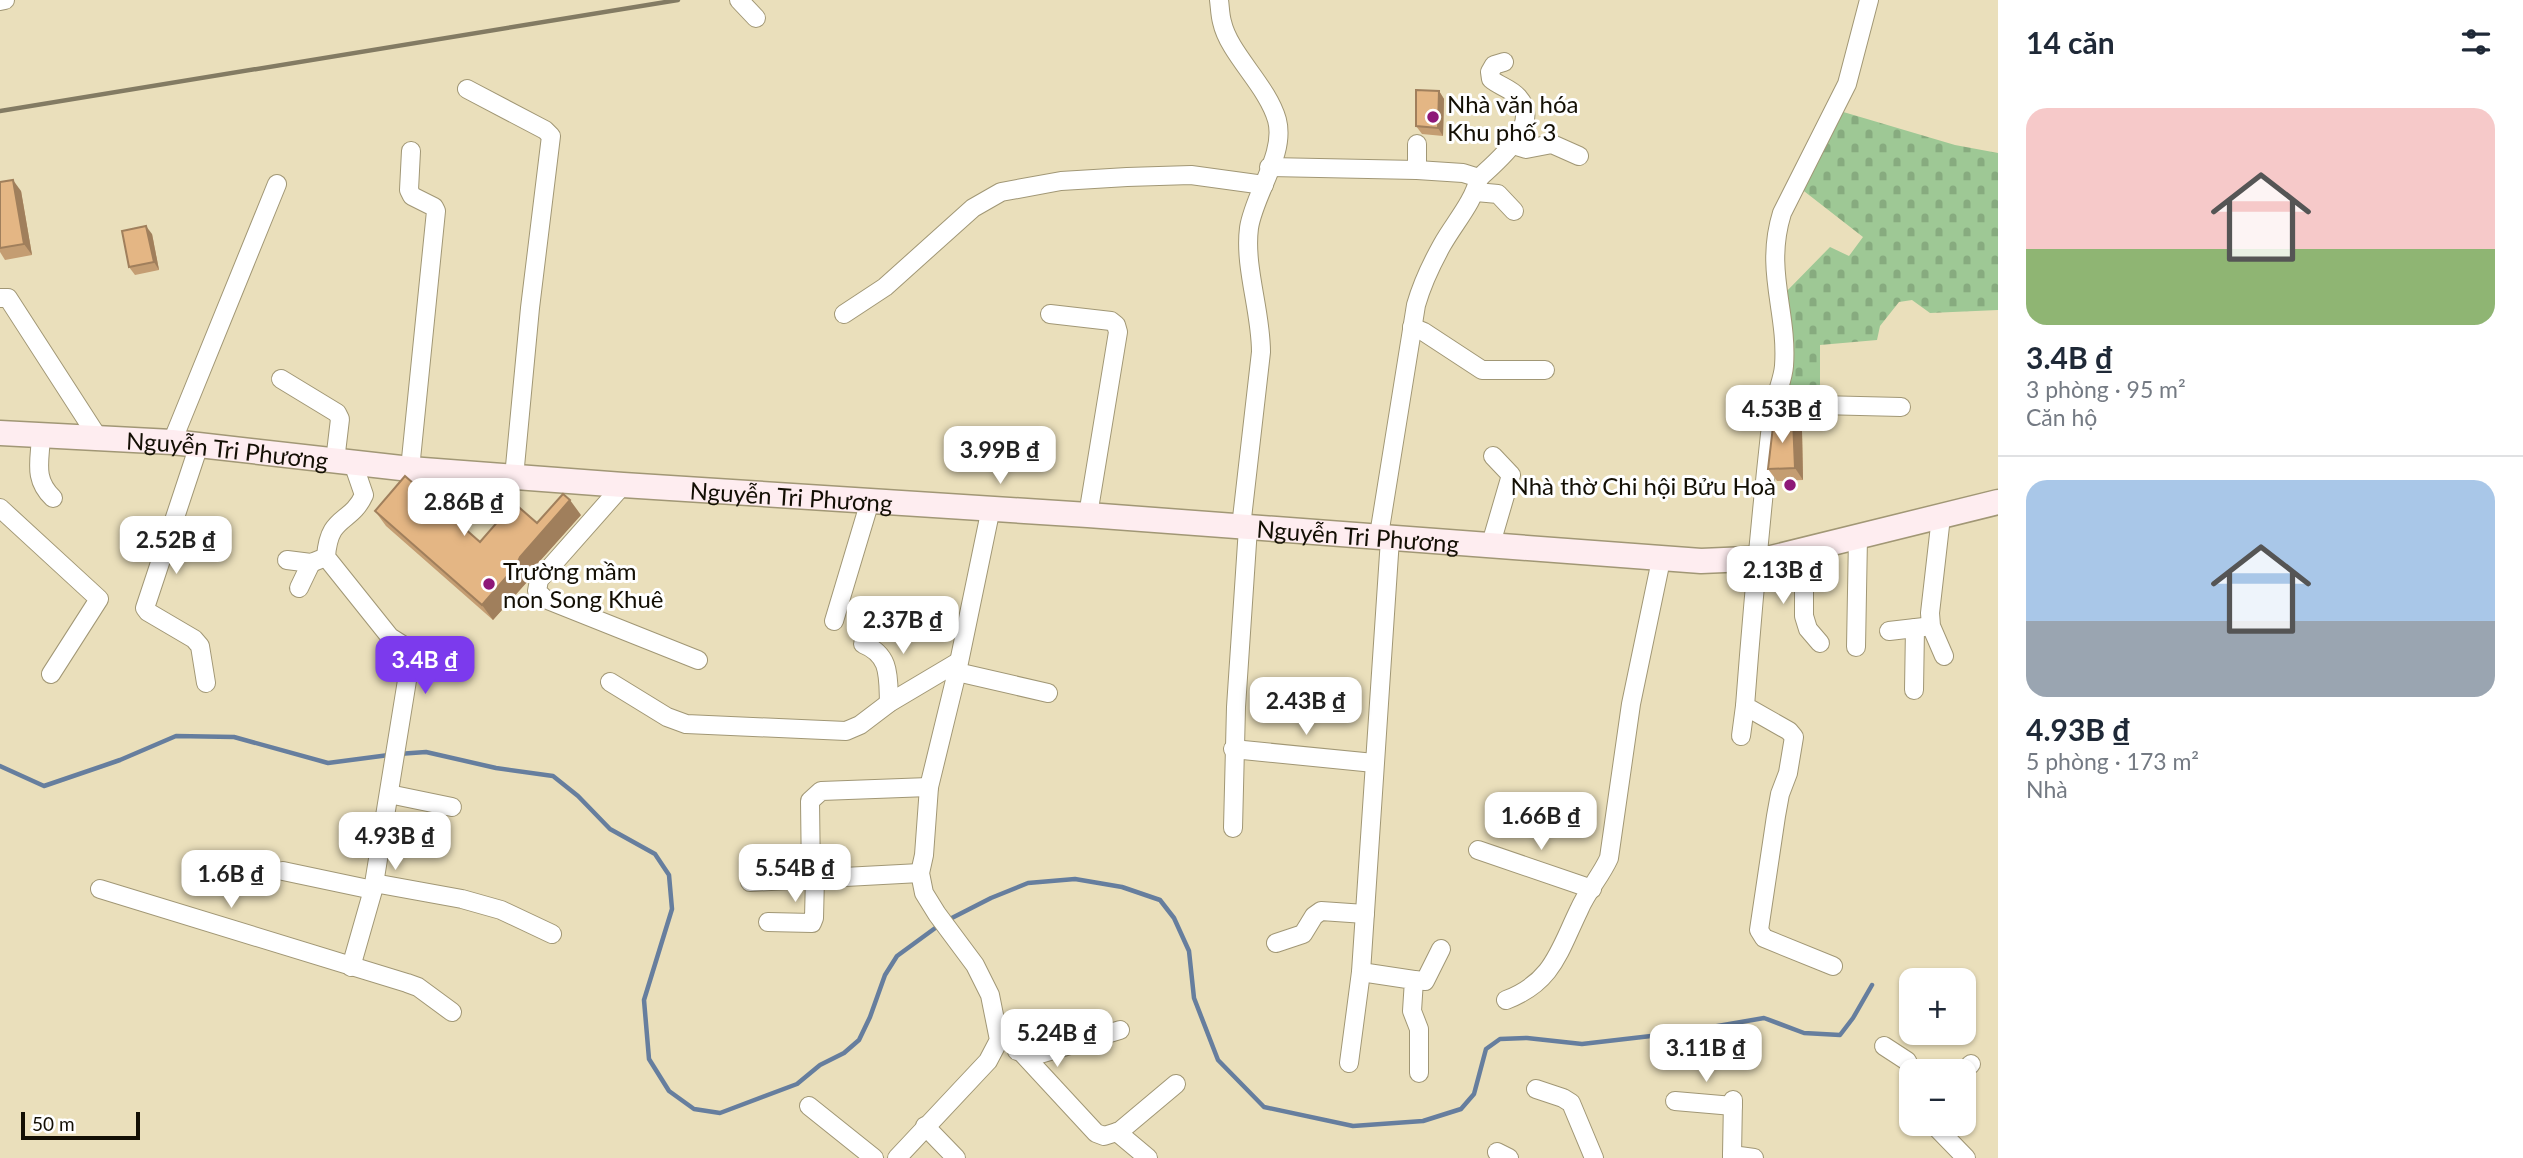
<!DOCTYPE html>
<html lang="vi">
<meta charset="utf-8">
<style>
body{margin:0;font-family:Lato,sans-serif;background:#f6f6f7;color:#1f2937;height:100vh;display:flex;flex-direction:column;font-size:26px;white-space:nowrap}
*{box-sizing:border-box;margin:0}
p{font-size:23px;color:#747a83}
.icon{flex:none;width:38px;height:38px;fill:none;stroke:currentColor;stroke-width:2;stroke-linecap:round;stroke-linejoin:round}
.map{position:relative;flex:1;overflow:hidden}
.panel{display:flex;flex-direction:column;background:#fff;width:525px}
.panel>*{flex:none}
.controls{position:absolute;left:1899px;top:968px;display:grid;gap:14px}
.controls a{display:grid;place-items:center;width:77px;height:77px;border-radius:14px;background:#fff;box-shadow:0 2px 5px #0004;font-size:35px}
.scale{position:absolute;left:21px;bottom:18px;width:119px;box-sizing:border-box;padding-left:7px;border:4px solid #130f04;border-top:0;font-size:19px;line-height:24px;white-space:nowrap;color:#130f04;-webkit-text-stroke:5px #fff;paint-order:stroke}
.price{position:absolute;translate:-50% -60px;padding:0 16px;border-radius:14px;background:#fff;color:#222;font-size:23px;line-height:46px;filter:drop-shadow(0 2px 4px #0008)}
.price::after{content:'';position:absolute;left:50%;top:42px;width:21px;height:16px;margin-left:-10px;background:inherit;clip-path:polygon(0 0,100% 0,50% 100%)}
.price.selected{background:#7c3aed;color:#fff}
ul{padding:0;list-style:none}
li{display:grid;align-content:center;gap:14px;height:371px;padding:0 28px}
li+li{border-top:2px solid #e0e1e3}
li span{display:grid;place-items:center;height:217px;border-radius:21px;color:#555}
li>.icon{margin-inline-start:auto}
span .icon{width:126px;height:126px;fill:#fffc;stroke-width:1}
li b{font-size:30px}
h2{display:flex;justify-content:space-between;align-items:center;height:84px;padding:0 28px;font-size:30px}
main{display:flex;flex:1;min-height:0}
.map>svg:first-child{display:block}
.cemetery{fill:url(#cemetery-stones)}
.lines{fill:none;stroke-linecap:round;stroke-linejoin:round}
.stream{stroke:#667e9e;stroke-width:4.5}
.minor-casing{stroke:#a19775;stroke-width:20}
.secondary-casing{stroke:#a19775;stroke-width:27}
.minor{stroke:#fff;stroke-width:18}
.secondary{stroke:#feedf0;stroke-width:24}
.rail{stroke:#837b63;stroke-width:4.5}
.wall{fill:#c49d72}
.shaded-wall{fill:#a07f5c}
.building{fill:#e4b684;stroke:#a07f5c;stroke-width:2}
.poi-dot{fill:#8e1878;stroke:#fff;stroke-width:2.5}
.labels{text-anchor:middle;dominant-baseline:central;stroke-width:6;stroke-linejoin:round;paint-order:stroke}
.poi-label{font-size:24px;fill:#130f04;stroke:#fff;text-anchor:start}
.street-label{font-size:24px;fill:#130f04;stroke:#fff}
</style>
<main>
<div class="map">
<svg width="1998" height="1158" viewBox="0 0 1998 1158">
<defs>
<pattern id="cemetery-stones" width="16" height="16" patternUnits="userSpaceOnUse" patternTransform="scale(1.75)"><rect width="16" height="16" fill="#9ec895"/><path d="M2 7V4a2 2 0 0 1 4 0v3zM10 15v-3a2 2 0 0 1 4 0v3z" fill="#87ab7f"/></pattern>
</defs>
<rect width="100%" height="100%" fill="#eadfbb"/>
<polygon class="cemetery" points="1840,111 1955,145 1998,153 1998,310 1930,313 1912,300 1899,302 1880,326 1877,340 1820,345 1820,400 1782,399 1783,295 1830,247 1849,256 1863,237 1800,188"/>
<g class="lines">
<g class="stream">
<polyline points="398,754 426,752 496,768 553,776 578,796 610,829 655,854 669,875 672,909 644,1000 649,1059 669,1091 694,1109 720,1113 797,1084 820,1065 844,1053 859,1040 870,1017 885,975 897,956 938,926"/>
<polyline points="0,766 44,786 120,760 176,736 234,737 328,763 389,755"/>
<polyline points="946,921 991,898 1028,883 1075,879 1122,887 1160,900 1174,918 1189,951 1194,998 1218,1060 1264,1107 1353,1126 1423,1121 1461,1109 1474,1094 1486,1049 1500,1039 1527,1038 1582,1044 1677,1033 1764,1018 1804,1033 1840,1035 1853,1018 1872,985"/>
</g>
<defs>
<g id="minor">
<polyline points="739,0 756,18"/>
<path d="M1219 0C1220 7 1220 15 1222 22 1229 54 1267 85 1277 120 1286 154 1254 194 1249 228 1244 267 1261 311 1261 352L1241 527"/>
<polyline points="0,1 5,0"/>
<polyline points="467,89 545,130 551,136 530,308 514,477"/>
<polyline points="1417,144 1417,170"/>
<polyline points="1513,145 1526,149 1552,144 1579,156"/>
<path d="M1269 167 1417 170 1463 173 1479 178C1497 161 1543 125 1518 97 1510 88 1499 86 1491 79L1490 72 1494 65 1504 62"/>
<polyline points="1476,192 1498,194 1514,211"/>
<polyline points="0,298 8,298 99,439"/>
<polyline points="844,314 885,287 973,208 1001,192 1061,181 1127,177 1191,175 1264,185"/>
<polyline points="1050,314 1111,321 1116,325 1118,332 1088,515"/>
<polyline points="1412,327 1424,332 1482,370 1545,370"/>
<polyline points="281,379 337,413 340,419 335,461"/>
<polyline points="1775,404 1901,407"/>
<path d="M41 436C40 461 33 479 53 498"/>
<polyline points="172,442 277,184"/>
<polyline points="199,445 145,608 148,612 194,639 200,646 206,683"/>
<polyline points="410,469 436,211 434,207 412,196 409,190 411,151"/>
<polyline points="623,485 539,580 537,591 545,599 698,660"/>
<polyline points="0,508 99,599 51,674"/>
<polyline points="1941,517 1930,613 1931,626 1944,656"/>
<path d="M1379 535 1416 305C1422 284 1432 263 1442 245 1455 222 1473 203 1479 178"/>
<polyline points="1490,547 1511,475 1493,456"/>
<polyline points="1804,550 1804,616 1808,629 1820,643"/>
<polyline points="287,560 311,563 326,557"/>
<polyline points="299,588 311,563"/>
<polyline points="834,621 870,501"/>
<polyline points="1889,631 1924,627"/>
<path d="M863 644C891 655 888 677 889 703"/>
<polyline points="1856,647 1858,537"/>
<polyline points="957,672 1048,693"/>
<polyline points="610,682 667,717 686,724 846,731 860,725 889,703 958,662"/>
<polyline points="1914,690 1915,628"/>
<polyline points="1741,736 1745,706"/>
<polyline points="1233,749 1374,763"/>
<polyline points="389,794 452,807"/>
<polyline points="1233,828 1236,707 1248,528"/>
<polyline points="1478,850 1592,889"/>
<polyline points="283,871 373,890"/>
<polyline points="811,878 810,801 821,791 929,787"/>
<polyline points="750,882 920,873"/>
<polyline points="374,883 462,899 501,910 552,934"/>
<polyline points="100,889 407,983 418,987 452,1012"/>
<polyline points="768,922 812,923 814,918 815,877"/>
<polyline points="1276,943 1303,934 1314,916 1321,911 1365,914"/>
<path d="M1833 966 1764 938 1759 930 1776 816 1780 794 1788 773 1794 737 1789 731 1745 706C1752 615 1760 525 1770 434 1772 424 1773 413 1775 403 1777 391 1783 379 1784 366 1788 311 1764 271 1782 213L1847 84 1869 0"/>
<path d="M351 967 373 890 410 662 409 649 390 637 326 557C329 514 350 525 364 495L353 463"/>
<polyline points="1361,972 1414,980 1412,1011 1419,1029 1419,1073"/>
<polyline points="1414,980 1425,981 1441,949"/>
<path d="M1506 1000C1553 982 1559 951 1579 910 1587 891 1601 876 1609 858L1631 704 1661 560"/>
<polyline points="1884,1046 1907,1061 1912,1071"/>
<polyline points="1017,1051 1037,1055 1120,1030"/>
<polyline points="1022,1053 1096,1133 1104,1136 1120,1131 1176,1084"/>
<polyline points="1349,1063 1361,972 1390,539"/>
<polyline points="1964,1071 1971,1064"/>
<polyline points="1536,1089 1563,1098 1571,1103 1594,1158"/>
<polyline points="1675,1101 1733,1106"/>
<polyline points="809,1106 874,1158"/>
<polyline points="1933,1124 1966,1158"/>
<polyline points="925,1126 956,1158"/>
<polyline points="1117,1132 1148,1158"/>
<polyline points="1497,1152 1509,1158"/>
<polyline points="1732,1155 1733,1100"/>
<polyline points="897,1158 988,1061 999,1040 990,995 975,965 937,914 924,893 920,873 924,855 929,787 957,672 991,508"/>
<polyline points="1732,1158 1732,1155 1754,1158"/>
</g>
<g id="secondary">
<path id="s1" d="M0 433 172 442 410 469 623 485 1088 515 1701 561 1771 558 1998 502"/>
</g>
</defs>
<use href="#minor" class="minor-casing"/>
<use href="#secondary" class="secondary-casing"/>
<use href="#minor" class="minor"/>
<use href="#secondary" class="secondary"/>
<polyline class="rail" points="0,111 678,0"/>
</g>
<g class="wall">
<polygon points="1439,91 1444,99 1443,136 1422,134 1416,126"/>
<polygon points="0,182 21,191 32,255 5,260 0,252"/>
<polygon points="152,234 159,270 135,275 129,267"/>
<polygon points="1793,419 1802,431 1803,480 1777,481 1768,469"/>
<polygon points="375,511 480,542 537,523 581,515 530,572 527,582 493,620 386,526"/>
</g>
<g class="shaded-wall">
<polygon points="1439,91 1444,99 1443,136 1438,128"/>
<polygon points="13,180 21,191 32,255 24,244"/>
<polygon points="146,226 152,234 159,270 154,262"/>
<polygon points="1793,419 1802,431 1803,480 1795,468"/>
<polygon points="570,500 581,515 530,572 527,582 493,620 482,605 520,557"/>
</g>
<g class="building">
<polygon points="1416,90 1439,91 1438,128 1416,126"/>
<polygon points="13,180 24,244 0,248 0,182"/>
<polygon points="146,226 154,262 129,267 122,231"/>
<polygon points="1774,418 1793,419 1795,468 1768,469"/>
<polygon points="405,476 480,542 514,503 537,523 563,494 570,500 520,557 516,566 482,605 375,511"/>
</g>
<g class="poi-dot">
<circle cx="1433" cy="117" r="7"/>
<circle cx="1790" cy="485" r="7"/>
<circle cx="489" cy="584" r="7"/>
</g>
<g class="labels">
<g class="poi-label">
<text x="1447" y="103">Nhà văn hóa<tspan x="1447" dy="28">Khu phố 3</tspan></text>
<text x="1776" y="485" text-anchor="end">Nhà thờ Chi hội Bửu Hoà</text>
<text x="503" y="570">Trường mầm<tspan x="503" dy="28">non Song Khuê</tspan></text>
</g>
<g class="street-label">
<text stroke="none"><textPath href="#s1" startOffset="228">Nguyễn Tri Phương</textPath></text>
<text stroke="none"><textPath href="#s1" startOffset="794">Nguyễn Tri Phương</textPath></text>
<text stroke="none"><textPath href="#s1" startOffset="1362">Nguyễn Tri Phương</textPath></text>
</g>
</g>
</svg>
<div class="controls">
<a>+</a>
<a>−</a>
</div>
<div class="scale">50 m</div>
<b class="price" style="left:1782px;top:445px">4.53B ₫</b>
<b class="price" style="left:1000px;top:486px">3.99B ₫</b>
<b class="price" style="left:464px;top:538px">2.86B ₫</b>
<b class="price" style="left:176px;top:576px">2.52B ₫</b>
<b class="price" style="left:1783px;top:606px">2.13B ₫</b>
<b class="price" style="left:903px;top:656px">2.37B ₫</b>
<b class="price selected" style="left:425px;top:696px">3.4B ₫</b>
<b class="price" style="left:1306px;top:737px">2.43B ₫</b>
<b class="price" style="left:1541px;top:852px">1.66B ₫</b>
<b class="price" style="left:395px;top:872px">4.93B ₫</b>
<b class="price" style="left:795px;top:904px">5.54B ₫</b>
<b class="price" style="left:231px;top:910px">1.6B ₫</b>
<b class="price" style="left:1057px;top:1069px">5.24B ₫</b>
<b class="price" style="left:1706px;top:1084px">3.11B ₫</b>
</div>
<section class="panel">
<h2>14 căn<svg class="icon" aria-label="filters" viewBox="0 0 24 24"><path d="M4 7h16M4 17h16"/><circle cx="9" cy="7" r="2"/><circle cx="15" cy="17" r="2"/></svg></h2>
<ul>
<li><span style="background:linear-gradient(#f6c9c9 65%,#8fb573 0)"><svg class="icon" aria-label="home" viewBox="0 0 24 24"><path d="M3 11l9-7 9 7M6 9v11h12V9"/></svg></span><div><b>3.4B ₫</b><p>3 phòng · 95 m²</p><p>Căn hộ</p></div></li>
<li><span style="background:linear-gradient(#a9c7e8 65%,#9aa5b1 0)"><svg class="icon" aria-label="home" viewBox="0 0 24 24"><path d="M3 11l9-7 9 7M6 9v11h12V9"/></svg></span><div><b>4.93B ₫</b><p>5 phòng · 173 m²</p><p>Nhà</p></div></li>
</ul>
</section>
</main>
